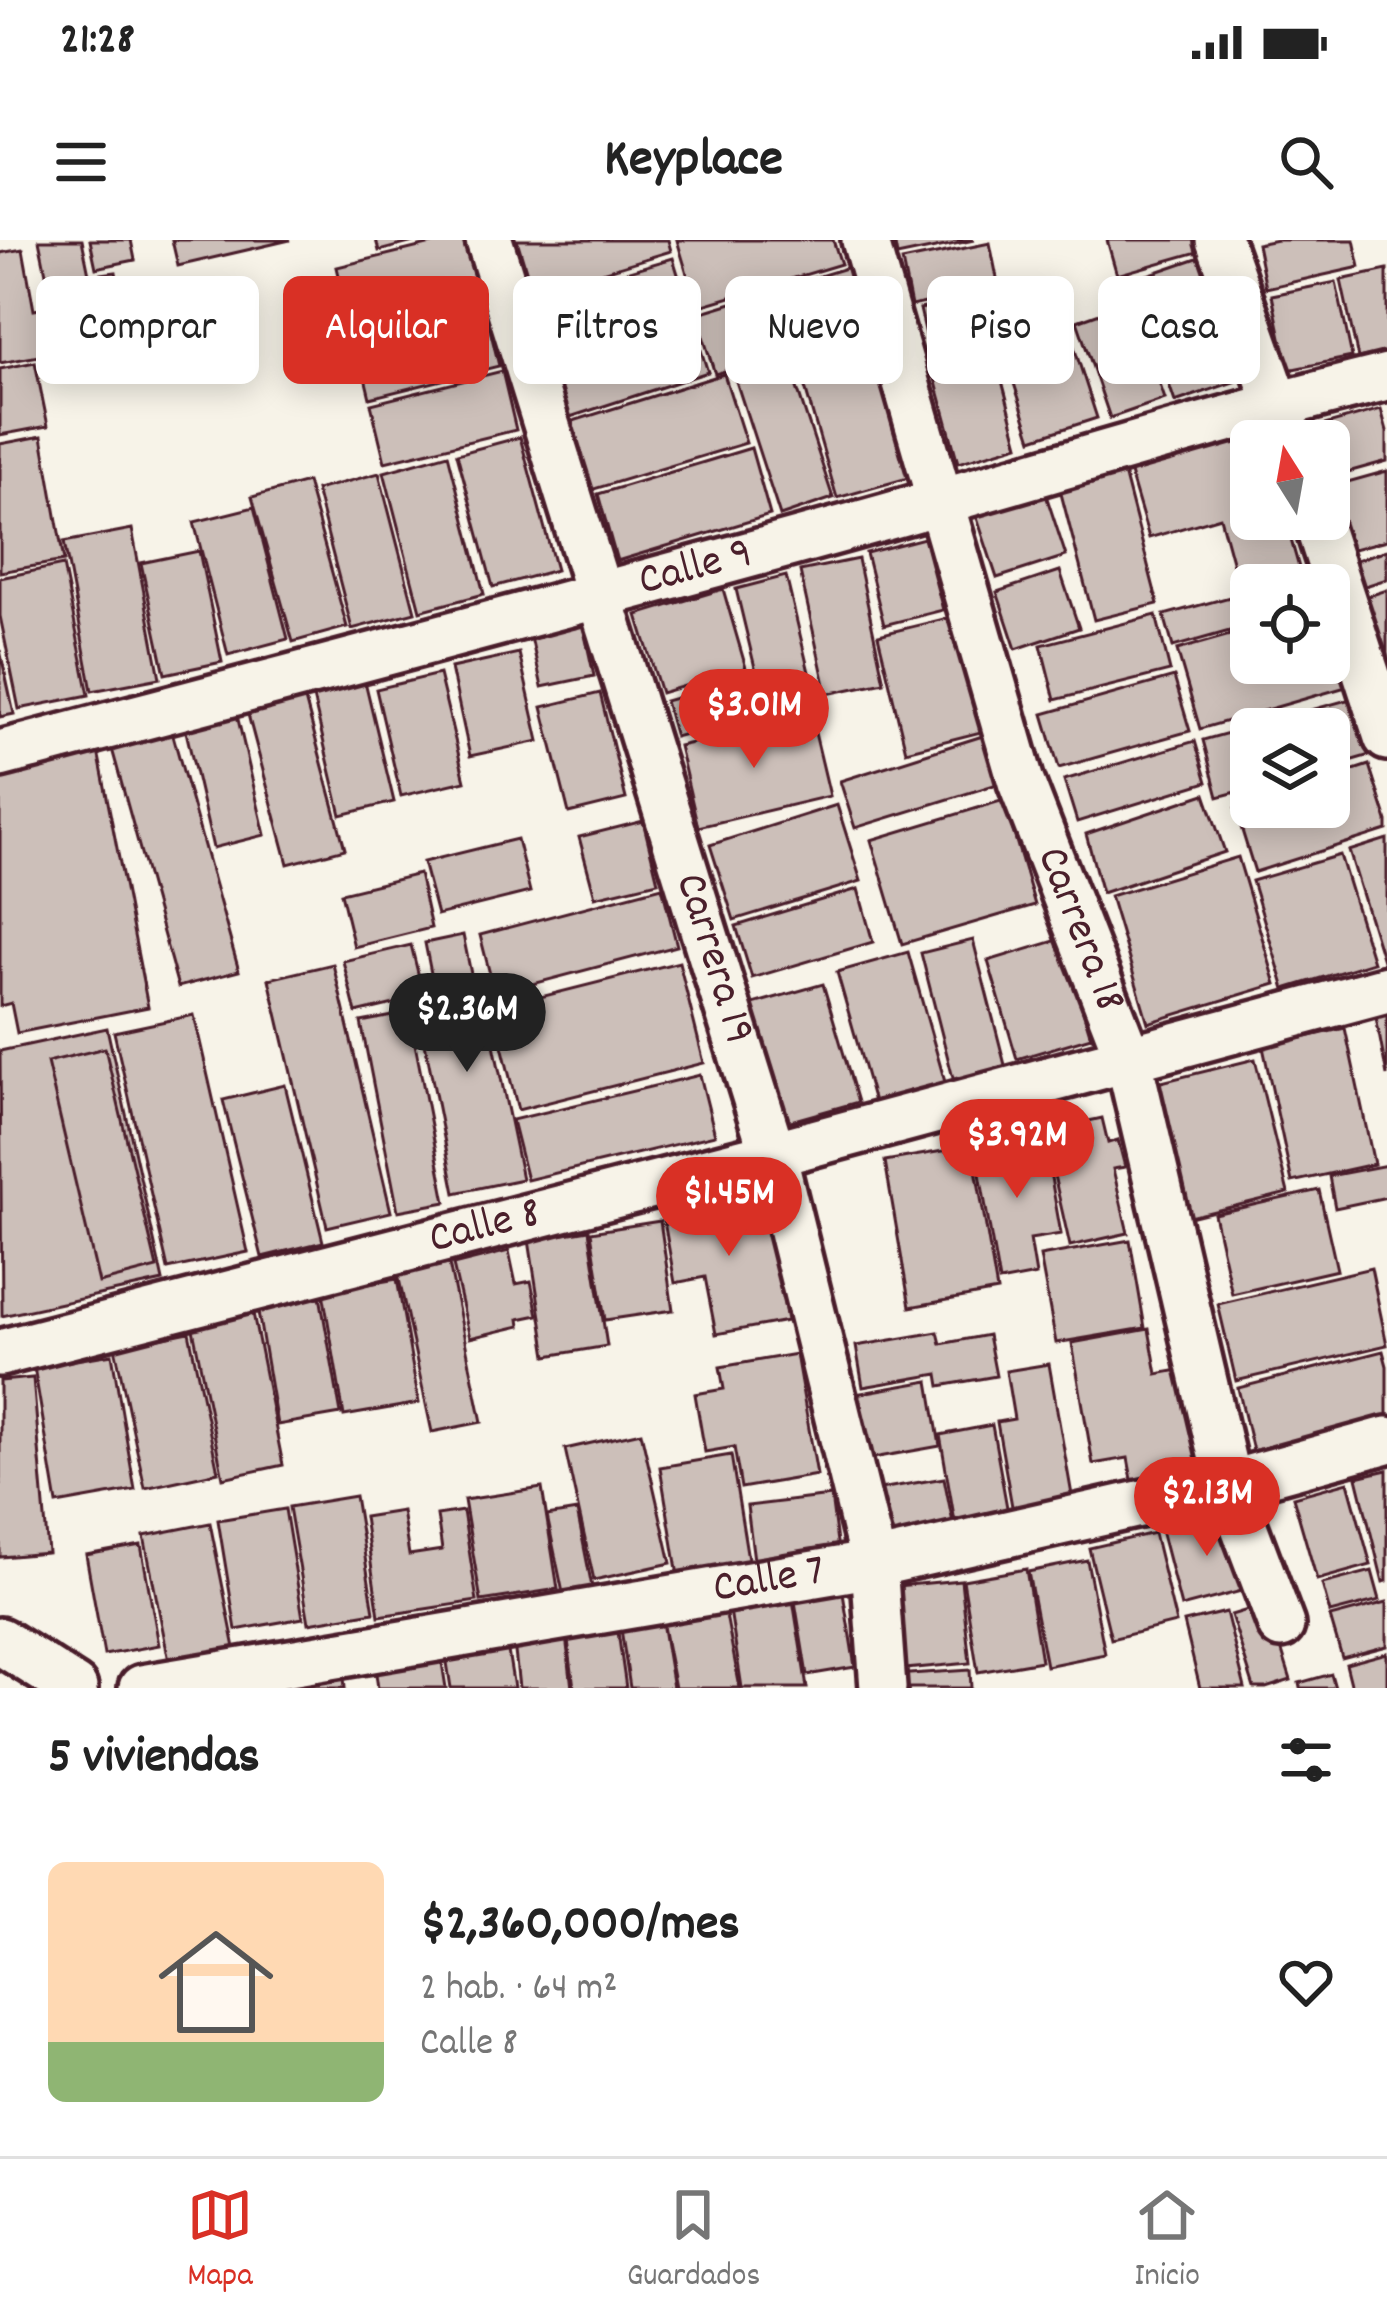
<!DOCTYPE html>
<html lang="es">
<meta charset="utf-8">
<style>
body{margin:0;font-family:Dekko,sans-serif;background:#f2f2f2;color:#222;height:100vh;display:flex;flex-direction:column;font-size:45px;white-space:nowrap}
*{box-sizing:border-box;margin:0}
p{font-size:39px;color:#767676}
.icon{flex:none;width:66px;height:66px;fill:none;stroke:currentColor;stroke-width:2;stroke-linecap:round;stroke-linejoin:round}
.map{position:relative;height:1448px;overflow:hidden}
.drawer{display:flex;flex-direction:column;background:#fff;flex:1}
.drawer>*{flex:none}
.hud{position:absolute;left:36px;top:36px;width:1317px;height:108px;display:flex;gap:24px}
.needle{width:78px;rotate:349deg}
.controls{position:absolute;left:1230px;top:180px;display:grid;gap:24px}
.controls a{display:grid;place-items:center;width:120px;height:120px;border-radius:18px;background:#fff;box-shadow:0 6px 30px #0003;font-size:60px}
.price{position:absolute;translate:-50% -102px;padding:0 27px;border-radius:42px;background:#d93025;color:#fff;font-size:39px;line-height:78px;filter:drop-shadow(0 3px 6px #0008)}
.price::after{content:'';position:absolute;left:50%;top:72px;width:36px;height:27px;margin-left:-18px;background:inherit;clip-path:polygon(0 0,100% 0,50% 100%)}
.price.selected{background:#222;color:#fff}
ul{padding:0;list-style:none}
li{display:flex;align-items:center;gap:36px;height:300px;padding:0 48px}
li+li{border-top:3px solid #e0e0e0}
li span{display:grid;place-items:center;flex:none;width:336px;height:240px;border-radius:18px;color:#555}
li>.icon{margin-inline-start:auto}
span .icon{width:144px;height:144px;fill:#fffc;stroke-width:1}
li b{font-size:51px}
h2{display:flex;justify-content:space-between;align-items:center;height:144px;padding:0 48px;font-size:51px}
.chip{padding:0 42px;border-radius:18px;background:#fff;box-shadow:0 6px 30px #0003;font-size:42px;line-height:108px}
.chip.selected{background:#d93025;color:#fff}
.status{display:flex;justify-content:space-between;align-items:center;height:84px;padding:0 60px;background:#fff;direction:ltr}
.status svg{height:33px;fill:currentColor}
header{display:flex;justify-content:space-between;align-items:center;height:156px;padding:0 48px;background:#fff;font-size:54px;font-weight:700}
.tab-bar{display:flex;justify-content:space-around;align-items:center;height:168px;border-top:3px solid #e0e0e0;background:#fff;font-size:33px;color:#767676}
.tab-bar a{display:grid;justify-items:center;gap:6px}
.tab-bar .selected{color:#d93025}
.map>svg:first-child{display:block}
.building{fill:#ccbfb9;stroke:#4a1f2b;stroke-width:3}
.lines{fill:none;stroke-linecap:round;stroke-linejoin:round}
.minor-casing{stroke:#4a1f2b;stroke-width:54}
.minor{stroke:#f7f3e8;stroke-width:45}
.labels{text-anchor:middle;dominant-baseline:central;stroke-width:9;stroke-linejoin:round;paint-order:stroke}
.street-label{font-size:45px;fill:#4a1f2b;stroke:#f7f3e8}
</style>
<div class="status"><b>21:28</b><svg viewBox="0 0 49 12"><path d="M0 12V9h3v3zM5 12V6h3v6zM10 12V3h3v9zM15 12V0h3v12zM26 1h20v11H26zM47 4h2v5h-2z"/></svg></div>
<header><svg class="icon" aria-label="menu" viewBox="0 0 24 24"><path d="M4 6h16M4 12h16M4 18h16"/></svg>Keyplace<svg class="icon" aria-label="search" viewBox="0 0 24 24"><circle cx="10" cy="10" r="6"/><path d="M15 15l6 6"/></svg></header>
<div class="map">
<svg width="1387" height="1448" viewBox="0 0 1387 1448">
<rect width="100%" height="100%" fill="#f7f3e8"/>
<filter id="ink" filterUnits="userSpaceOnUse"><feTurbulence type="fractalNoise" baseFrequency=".00833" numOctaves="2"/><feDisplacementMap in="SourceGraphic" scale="24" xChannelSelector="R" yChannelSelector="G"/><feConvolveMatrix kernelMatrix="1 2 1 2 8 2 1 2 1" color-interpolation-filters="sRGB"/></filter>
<g filter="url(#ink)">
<g class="building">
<polygon points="39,0 82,0 89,34 48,43"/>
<polygon points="90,0 131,0 135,20 96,28"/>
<polygon points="172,0 290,0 178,26"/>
<polygon points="376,0 421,0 379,11"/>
<polygon points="448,0 465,0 480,60 352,91 337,27"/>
<polygon points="517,0 668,0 671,11 533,53"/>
<polygon points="677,0 833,0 841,24 697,67"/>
<polygon points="894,0 974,0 897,16"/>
<polygon points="1107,0 1205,0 1208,9 1117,35"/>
<polygon points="1277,0 1354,0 1360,27 1266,48 1257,4"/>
<polygon points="990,3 999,48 911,66 902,21"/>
<polygon points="23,9 34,70 92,60 87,36 116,32 128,100 0,123 0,13"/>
<polygon points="1206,15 1219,54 1144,78 1130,41"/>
<polygon points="673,18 689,70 550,111 534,59"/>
<polygon points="852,26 871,86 715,134 696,74"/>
<polygon points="1387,30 1387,112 1358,118 1341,40"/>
<polygon points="1336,42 1352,117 1288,130 1272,55"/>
<polygon points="982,56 994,112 933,125 920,69"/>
<polygon points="1131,62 1165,159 1110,178 1077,81"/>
<polygon points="1215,62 1242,139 1175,162 1149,85"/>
<polygon points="484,65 499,126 370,158 355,96"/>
<polygon points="689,73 708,132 570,177 551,119"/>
<polygon points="1064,76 1097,178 1032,199 999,97"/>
<polygon points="874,91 915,236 837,258 795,113"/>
<polygon points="786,114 833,258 780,276 733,132"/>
<polygon points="996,118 1019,205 958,223 934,135"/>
<polygon points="35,122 48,186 0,195 0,129"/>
<polygon points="502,131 516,190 385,222 371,164"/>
<polygon points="724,134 746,203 591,250 570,182"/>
<polygon points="1381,169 1387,191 1387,221 1330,237 1329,201 1320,201 1317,187"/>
<polygon points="1260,193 1263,201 1251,201 1251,279 1285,279 1304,345 1251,345 1251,385 1173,407 1164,375 1241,354 1220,277 1149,298 1129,230"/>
<polygon points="42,196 64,321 0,332 0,204"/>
<polygon points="520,197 556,330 493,347 457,214"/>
<polygon points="751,208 770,275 617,321 598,254"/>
<polygon points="448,214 484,354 420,371 384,232"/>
<polygon points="1122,225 1158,364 1094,380 1058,242"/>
<polygon points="1387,231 1387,300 1350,310 1333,246"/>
<polygon points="379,233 415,372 352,389 316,250"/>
<polygon points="307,242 347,387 293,402 252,257"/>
<polygon points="1045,252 1066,316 997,338 976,275"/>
<polygon points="254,267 288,399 228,415 194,282"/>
<polygon points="132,289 160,438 92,451 64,302"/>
<polygon points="924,298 943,370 884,385 866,313"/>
<polygon points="1387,310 1387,339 1353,350 1344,324"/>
<polygon points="199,311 222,422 165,434 141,323"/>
<polygon points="858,319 884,442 827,454 800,331"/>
<polygon points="63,325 89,455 19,469 0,376 0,338"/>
<polygon points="1060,331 1079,388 1016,409 997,352"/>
<polygon points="786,336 813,449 763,461 736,349"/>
<polygon points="723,349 746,428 661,453 637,375"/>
<polygon points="1387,350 1387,443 1356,360"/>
<polygon points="1156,375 1170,431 1055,460 1041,405"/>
<polygon points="952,377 981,492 906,511 878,395"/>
<polygon points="583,386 594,436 542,447 531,397"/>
<polygon points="1329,387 1346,447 1200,489 1177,410 1251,389 1251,423 1329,423"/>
<polygon points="0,410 14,474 0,477"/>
<polygon points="519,413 539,501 470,516 451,428"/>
<polygon points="439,434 465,541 401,556 376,449"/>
<polygon points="364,437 394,562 341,575 311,449"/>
<polygon points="1174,437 1190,491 1059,528 1043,474"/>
<polygon points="746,438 756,475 675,497 665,461"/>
<polygon points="303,452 345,609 288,624 246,467"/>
<polygon points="600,453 626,559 569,573 542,467"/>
<polygon points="1354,458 1370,515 1329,527 1329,489 1251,489 1251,548 1218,557 1203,500"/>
<polygon points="237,475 265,595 213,608 185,487"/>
<polygon points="811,476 830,556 698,587 679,506"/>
<polygon points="169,481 239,731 178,747 109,498"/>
<polygon points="989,494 1004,542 855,588 840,541"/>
<polygon points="1195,501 1207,542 1077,582 1064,540"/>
<polygon points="98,511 148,767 17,793 11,763 0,766 0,531"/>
<polygon points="1369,525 1387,581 1387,590 1255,632 1235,568 1251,563 1251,567 1329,567 1329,538"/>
<polygon points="1205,554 1225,612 1102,653 1086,594"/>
<polygon points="1004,560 1035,665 902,704 871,600"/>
<polygon points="837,565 861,641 734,680 710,605"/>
<polygon points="643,581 658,642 595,657 579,597"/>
<polygon points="517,599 530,652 437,675 423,622"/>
<polygon points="1387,599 1387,723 1384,724 1349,611"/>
<polygon points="1340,615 1373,722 1285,749 1252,641"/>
<polygon points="1238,617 1276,744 1148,783 1110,656"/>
<polygon points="419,634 431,688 354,707 341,653"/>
<polygon points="662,647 677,706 495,754 480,695"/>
<polygon points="858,649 873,702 752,738 736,686"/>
<polygon points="463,695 478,768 486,766 522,939 455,953 420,778 439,774 425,703"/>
<polygon points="1061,699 1091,797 1017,819 988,721"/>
<polygon points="973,700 1006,829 954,842 921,713"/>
<polygon points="411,705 424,757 356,773 343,721"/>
<polygon points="908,712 945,842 874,862 837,732"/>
<polygon points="679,722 704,823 518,870 493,769"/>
<polygon points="333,724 391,972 327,987 269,739"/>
<polygon points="823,744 858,862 780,884 746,766"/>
<polygon points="1387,769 1387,836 1375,772"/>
<polygon points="409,773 446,962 398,971 361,782"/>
<polygon points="194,775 248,1012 168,1029 114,792"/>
<polygon points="107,788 163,1041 2,1076 0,811"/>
<polygon points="1345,788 1374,924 1292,942 1263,807"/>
<polygon points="105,808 157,1028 99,1043 47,822"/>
<polygon points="1255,819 1288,953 1186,978 1153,844"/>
<polygon points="700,835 715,895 527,940 512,880"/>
<polygon points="285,845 323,1002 262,1017 223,860"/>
<polygon points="1102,878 1108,903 1118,900 1125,927 1113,929 1128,993 1070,1006 1044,891"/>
<polygon points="1043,893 1061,994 1030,999 1036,1035 999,1042 975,905"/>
<polygon points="972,906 997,1051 910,1067 885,921"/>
<polygon points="1387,925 1387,957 1335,968 1329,936"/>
<polygon points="1319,950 1337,1030 1232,1054 1214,974"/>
<polygon points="764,952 787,1081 716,1094 705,1037 675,1043 662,970"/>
<polygon points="660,981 673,1070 605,1080 591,992"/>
<polygon points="589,990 607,1106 547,1116 529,1000"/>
<polygon points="1130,1000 1145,1088 1056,1103 1040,1016"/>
<polygon points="509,1011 516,1044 531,1041 538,1075 519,1079 520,1086 470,1098 453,1025"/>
<polygon points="449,1024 482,1182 432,1192 398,1034"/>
<polygon points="1371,1028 1387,1105 1236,1141 1218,1064"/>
<polygon points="397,1039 419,1163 344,1176 323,1052"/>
<polygon points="320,1056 341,1174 277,1185 257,1066"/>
<polygon points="253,1073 283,1225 223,1238 192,1084"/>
<polygon points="1149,1089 1157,1134 1195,1127 1213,1231 1133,1245 1128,1218 1093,1224 1072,1103"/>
<polygon points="189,1092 218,1232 145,1248 115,1107"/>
<polygon points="938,1092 941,1104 988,1095 996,1136 940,1146 938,1134 863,1147 856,1106"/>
<polygon points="1383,1111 1387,1126 1387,1186 1255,1219 1238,1148"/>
<polygon points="112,1114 135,1250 57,1264 34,1127"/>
<polygon points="796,1114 817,1235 741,1248 734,1207 705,1212 695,1154 724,1149 720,1127"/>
<polygon points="1049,1124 1073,1261 1013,1272 997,1182 1014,1179 1006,1131"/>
<polygon points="33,1138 48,1313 0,1317 0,1141"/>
<polygon points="929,1141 940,1206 862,1220 850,1155"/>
<polygon points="992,1185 1008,1273 955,1282 940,1195"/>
<polygon points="641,1192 671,1323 594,1340 565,1209"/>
<polygon points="731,1215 750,1331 679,1342 660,1227"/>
<polygon points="1387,1230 1387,1341 1383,1342 1357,1237"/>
<polygon points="944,1238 953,1283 883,1296 874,1250"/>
<polygon points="1348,1242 1371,1325 1317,1340 1293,1257"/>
<polygon points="542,1248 558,1349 481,1361 464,1260"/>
<polygon points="355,1256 374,1372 309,1383 289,1267"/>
<polygon points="831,1256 838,1310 754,1320 747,1266"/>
<polygon points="285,1269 303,1378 236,1390 218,1280"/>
<polygon points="402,1271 409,1315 442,1310 437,1275 463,1271 477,1361 379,1376 364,1277"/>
<polygon points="577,1271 592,1347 563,1353 547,1276"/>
<polygon points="1233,1271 1253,1348 1181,1367 1161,1290"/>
<polygon points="210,1283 237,1418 171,1431 144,1296"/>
<polygon points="1154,1293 1176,1383 1111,1399 1089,1308"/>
<polygon points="141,1305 159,1405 104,1415 86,1315"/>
<polygon points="1087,1320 1105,1414 1046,1426 1028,1332"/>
<polygon points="1026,1329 1041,1421 978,1432 963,1340"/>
<polygon points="1372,1331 1380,1360 1330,1373 1322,1344"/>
<polygon points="961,1340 970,1423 894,1430 886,1347"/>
<polygon points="841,1341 855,1427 807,1435 793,1349"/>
<polygon points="793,1360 807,1448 742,1448 730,1370"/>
<polygon points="1387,1362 1387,1406 1342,1418 1330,1377"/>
<polygon points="1267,1364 1291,1440 1266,1448 1254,1448 1231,1375"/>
<polygon points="725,1370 740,1448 675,1448 662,1381"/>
<polygon points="1226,1372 1245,1448 1200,1448 1184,1382"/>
<polygon points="662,1382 673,1448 630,1448 621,1389"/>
<polygon points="617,1385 626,1448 574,1448 567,1392"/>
<polygon points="565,1387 572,1448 519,1448 513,1393"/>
<polygon points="505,1393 514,1448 451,1448 444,1403"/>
<polygon points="440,1410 446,1448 378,1448 374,1420"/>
<polygon points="1387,1413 1387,1448 1352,1448 1346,1424"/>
<polygon points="343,1427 345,1448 275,1448"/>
<polygon points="970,1430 971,1448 896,1448 895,1435"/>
<polygon points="1331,1434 1335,1448 1300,1448 1299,1443"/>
</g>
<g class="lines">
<defs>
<g id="minor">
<path id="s1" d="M489 0 773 914 874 1324 883 1448"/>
<path id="s2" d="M865 0 1021 542 1128 817 1228 1244 1281 1385"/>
<polyline points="1219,0 1290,201"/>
<polyline points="1316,279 1387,497"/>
<path id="s3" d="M0 514C285 439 569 365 853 286 1031 237 1207 181 1387 137"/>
<path id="s4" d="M0 1113 773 914 1387 749"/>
<polyline points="0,1401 74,1448"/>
<path id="s5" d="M142 1448 874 1324 1228 1244 1387 1200"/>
</g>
</defs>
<use href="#minor" class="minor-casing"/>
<use href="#minor" class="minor"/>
</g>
</g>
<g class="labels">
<g class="street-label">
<text stroke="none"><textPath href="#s3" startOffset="720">Calle 9</textPath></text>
<text stroke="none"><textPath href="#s2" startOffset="723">Carrera 18</textPath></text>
<text stroke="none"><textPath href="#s1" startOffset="753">Carrera 19</textPath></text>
<text stroke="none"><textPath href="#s4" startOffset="501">Calle 8</textPath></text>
<text stroke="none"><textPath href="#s5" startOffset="636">Calle 7</textPath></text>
</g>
</g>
</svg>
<div class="controls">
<a><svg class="needle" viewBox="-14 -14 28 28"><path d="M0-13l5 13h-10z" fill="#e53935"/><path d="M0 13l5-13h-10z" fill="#767676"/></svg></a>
<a><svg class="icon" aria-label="locate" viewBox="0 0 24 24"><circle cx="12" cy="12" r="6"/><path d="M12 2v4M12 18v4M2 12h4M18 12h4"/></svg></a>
<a><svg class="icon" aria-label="layers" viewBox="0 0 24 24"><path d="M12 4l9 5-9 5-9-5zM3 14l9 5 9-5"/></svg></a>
</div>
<b class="price" style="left:754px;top:531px">$3.01M</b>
<b class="price selected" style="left:467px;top:835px">$2.36M</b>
<b class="price" style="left:1017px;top:961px">$3.92M</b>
<b class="price" style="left:729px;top:1019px">$1.45M</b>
<b class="price" style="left:1207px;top:1319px">$2.13M</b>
<div class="hud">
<a class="chip">Comprar</a>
<a class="chip selected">Alquilar</a>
<a class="chip">Filtros</a>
<a class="chip">Nuevo</a>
<a class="chip">Piso</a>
<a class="chip">Casa</a>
</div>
</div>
<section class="drawer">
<h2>5 viviendas<svg class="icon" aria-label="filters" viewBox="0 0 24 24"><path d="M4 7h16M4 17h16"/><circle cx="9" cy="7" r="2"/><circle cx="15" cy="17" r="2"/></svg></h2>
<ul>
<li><span style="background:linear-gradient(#ffd9b3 75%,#8fb573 0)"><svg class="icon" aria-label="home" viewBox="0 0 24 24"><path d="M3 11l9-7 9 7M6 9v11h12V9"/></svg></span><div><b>$2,360,000/mes</b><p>2 hab. · 64 m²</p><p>Calle 8</p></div><svg class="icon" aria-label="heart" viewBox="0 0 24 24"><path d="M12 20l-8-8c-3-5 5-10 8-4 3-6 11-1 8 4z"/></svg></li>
</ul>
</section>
<nav class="tab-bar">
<a class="selected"><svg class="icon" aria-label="map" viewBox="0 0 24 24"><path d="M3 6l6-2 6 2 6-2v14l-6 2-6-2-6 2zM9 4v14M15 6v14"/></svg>Mapa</a>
<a><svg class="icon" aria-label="saved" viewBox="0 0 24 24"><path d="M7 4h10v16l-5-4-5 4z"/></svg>Guardados</a>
<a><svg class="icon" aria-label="home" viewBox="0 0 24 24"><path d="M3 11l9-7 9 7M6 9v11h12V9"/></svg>Inicio</a>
</nav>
